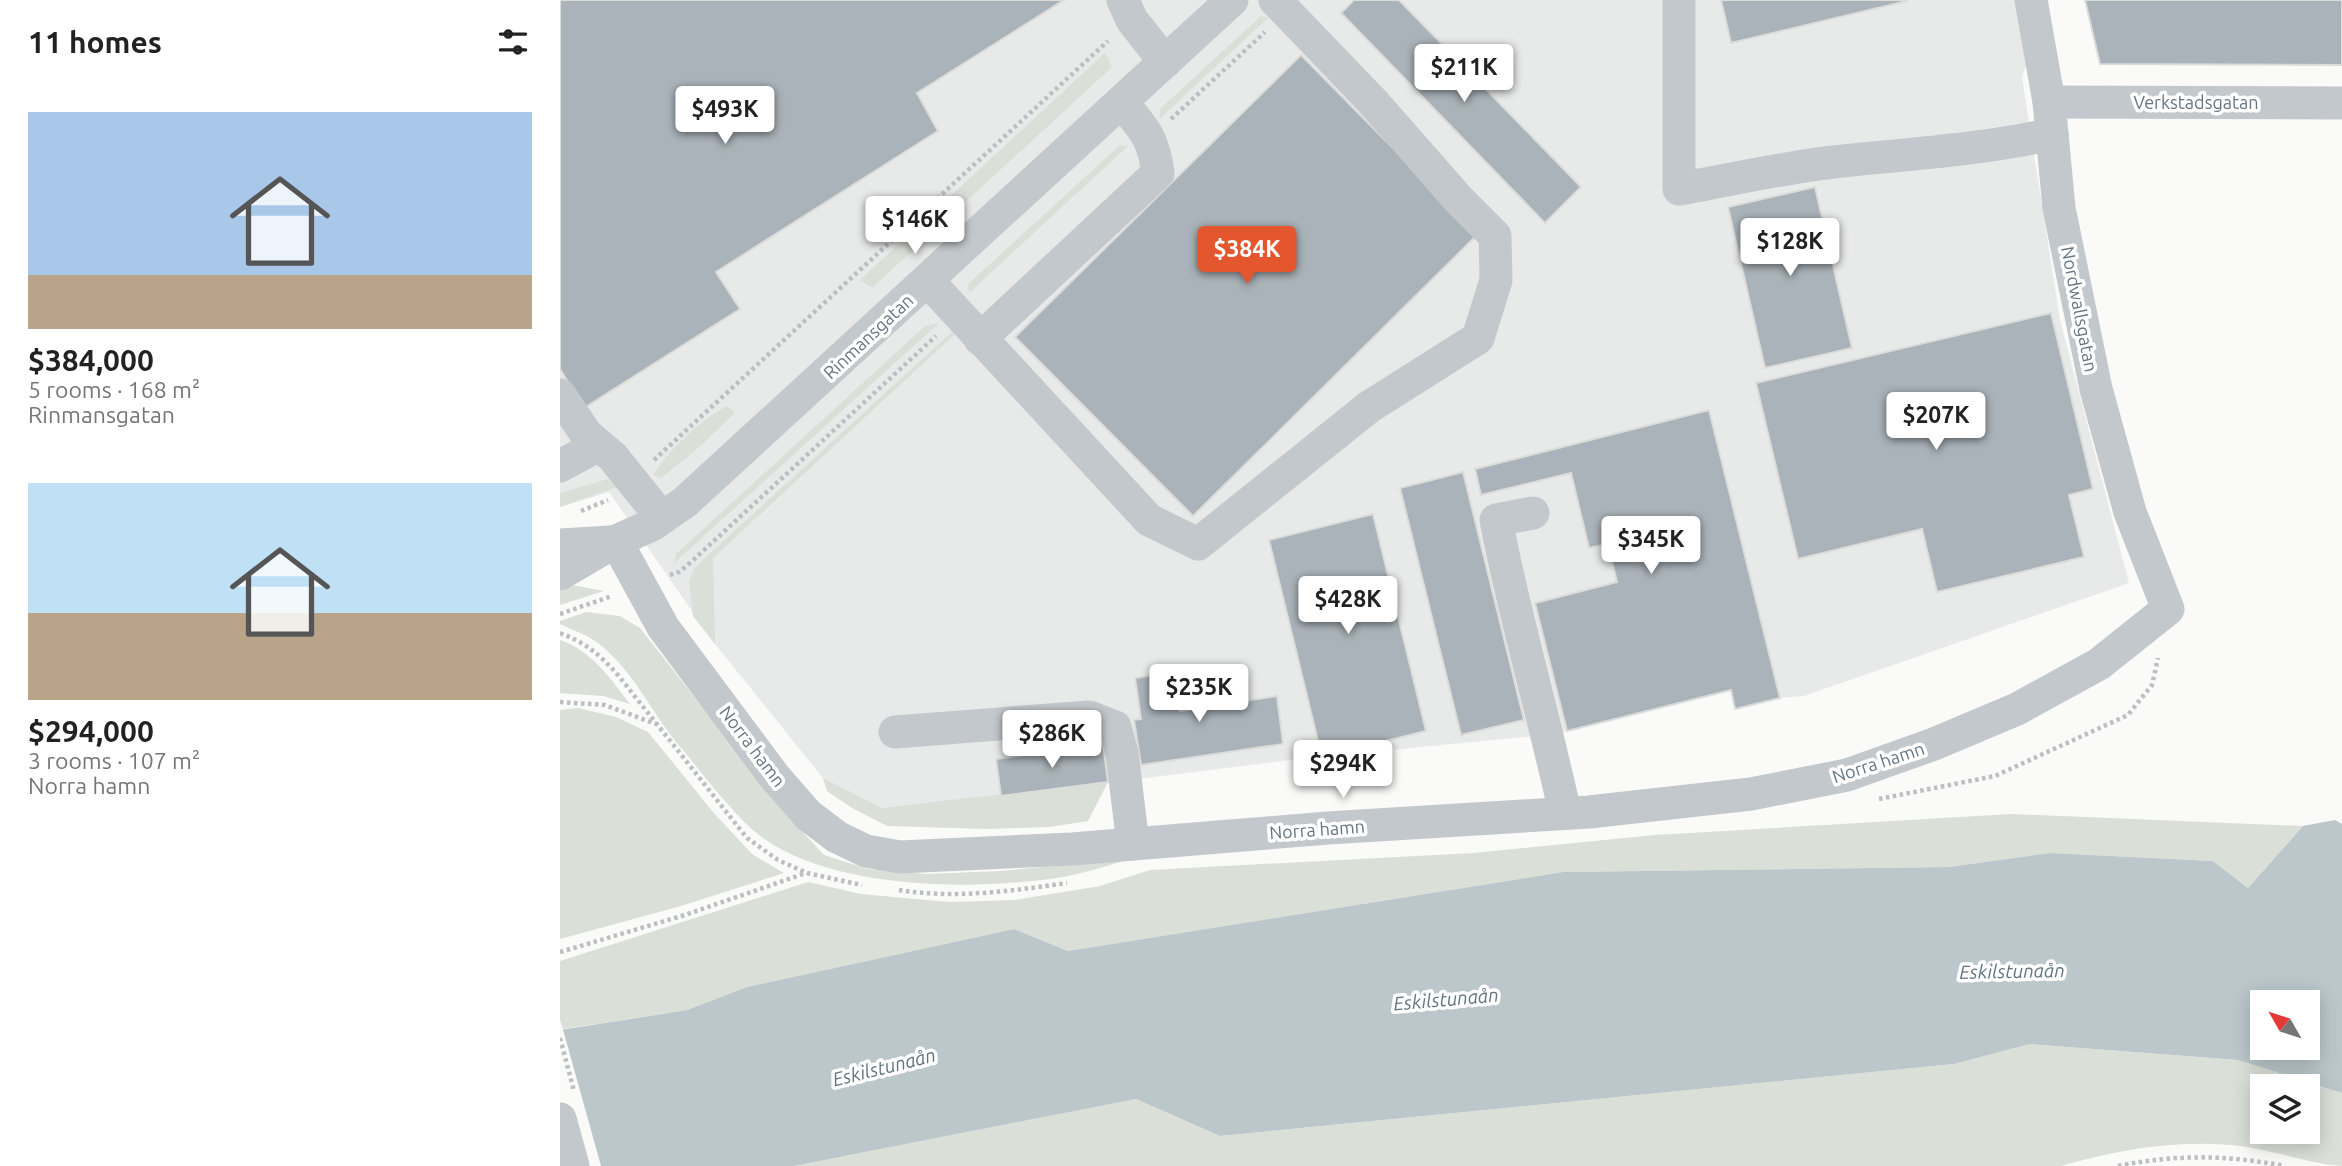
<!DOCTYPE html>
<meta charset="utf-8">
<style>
body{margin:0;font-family:Ubuntu,sans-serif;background:#f2f2f2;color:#222;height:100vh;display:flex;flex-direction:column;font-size:26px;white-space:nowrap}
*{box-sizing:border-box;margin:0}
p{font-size:23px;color:#767676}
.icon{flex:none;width:38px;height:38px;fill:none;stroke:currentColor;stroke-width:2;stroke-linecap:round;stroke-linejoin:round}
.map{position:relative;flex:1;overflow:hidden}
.panel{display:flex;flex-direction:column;background:#fff;width:560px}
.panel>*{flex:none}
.needle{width:46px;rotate:309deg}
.buttons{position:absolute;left:1690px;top:990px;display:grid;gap:14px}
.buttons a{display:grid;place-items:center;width:70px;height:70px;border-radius:0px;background:#fff;box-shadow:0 4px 18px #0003;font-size:35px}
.price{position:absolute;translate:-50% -60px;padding:0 16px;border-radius:7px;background:#fff;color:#222;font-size:23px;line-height:46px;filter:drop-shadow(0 2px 4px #0008)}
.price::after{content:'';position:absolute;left:50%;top:42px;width:21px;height:16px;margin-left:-10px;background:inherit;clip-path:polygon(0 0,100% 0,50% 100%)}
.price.active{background:#e4572e;color:#fff}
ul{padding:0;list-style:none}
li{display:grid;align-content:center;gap:14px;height:371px;padding:0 28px}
li span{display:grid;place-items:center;height:217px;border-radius:0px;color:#555}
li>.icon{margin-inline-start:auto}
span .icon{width:126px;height:126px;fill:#fffc;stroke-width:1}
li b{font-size:30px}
h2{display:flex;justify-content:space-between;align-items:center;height:84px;padding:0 28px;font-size:30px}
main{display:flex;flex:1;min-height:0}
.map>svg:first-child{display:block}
.built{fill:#e8e9e9}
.green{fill:#dadfd7;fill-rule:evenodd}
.water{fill:#bbc7cb;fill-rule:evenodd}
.pier{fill:#fafaf8}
.building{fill:#aab3b9;stroke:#dcdcda;stroke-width:2}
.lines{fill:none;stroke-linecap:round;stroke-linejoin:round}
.path{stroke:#bbbfc2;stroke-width:4.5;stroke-dasharray:3.5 3.5;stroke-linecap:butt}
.minor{stroke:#c3c8cc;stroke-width:33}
.labels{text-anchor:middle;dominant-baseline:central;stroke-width:7;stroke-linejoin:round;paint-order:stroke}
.street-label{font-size:18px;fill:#657683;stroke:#fff}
.water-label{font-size:19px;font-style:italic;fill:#60757c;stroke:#fff}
</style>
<main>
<section class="panel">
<h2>11 homes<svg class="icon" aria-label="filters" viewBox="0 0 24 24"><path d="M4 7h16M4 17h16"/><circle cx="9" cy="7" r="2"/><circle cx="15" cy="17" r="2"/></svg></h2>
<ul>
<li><span style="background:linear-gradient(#a9c7e8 75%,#b9a48a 0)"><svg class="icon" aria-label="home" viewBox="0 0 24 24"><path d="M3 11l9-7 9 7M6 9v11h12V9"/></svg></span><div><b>$384,000</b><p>5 rooms · 168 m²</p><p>Rinmansgatan</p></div></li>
<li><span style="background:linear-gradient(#bfe0f5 60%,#b9a48a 0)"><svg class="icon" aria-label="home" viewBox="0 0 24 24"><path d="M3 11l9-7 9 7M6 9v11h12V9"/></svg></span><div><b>$294,000</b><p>3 rooms · 107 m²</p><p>Norra hamn</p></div></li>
</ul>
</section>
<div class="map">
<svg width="1782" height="1166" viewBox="0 0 1782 1166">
<rect width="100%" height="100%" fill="#fafaf8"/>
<polygon class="built" points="0,0 1489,0 1462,77 1500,320 1569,583 1244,696 1220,698 1175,709 1170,690 1007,731 973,736 739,759 441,796 322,808 263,778 155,644 49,492 0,507"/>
<g class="green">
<polygon points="701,16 708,18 599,119 601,108"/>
<polygon points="545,53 552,67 312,288 300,280"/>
<polygon points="559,146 568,146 409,293 408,284"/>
<polygon points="379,323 113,564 117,553 365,326"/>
<polygon points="393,331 395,334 153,558 155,644 133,616 129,582 134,568"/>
<path d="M167 406 175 413 137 449 101 478 93 475C111 448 138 422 167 406Z"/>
<polygon points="48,479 57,487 0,507 0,493"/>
<polygon points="12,585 44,591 0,605 0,589"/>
<path d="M26 612 60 616 80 628 229 817 264 855 308 869 366 874 441 871 569 859C547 866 525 873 503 877 415 891 277 890 203 838 175 818 140 770 117 743 90 710 73 670 38 643 28 635 12 630 0 624V621Z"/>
<path d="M0 640C32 651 50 678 70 704L43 696 0 693Z"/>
<polygon points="18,708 56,717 88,732 153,812 192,854 224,873 121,906 0,939 0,710"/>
<polygon points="263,778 322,808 548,782 528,821 490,827 428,829 327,826 292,808 267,791"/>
<polygon points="1451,814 1743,826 1688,888 1653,861 1490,853 1389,867 1003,872 508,951 454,929 187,987 127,1010 3,1029 0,1020 0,961 248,882 301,894 389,902 454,900 540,886 590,870 913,853 1095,835"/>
<path d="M1470 1044 1678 1060 1782 1093V1166C1745 1163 1708 1148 1671 1145 1613 1140 1556 1150 1501 1166H234L576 1099 660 1136 1394 1064ZM1703 1087H1748V1132H1703Z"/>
</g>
<path class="water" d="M1775 820 1782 824V1093L1678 1060 1470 1044 1394 1064 660 1136 576 1099 234 1166H0V1030L127 1010 187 987 454 929 508 951 1003 872 1389 867 1490 853 1653 861 1688 888 1743 826ZM1703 1003H1748V1048H1703Z"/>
<polygon class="pier" points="0,1026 2,1026 41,1166 0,1166"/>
<g class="building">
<polygon points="0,0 504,0 357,93 378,131 156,272 180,309 24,408 0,369"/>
<polygon points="794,0 839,0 1021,187 985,223 781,13"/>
<polygon points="1161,0 1346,0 1347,1 1171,43"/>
<polygon points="1525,0 1782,0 1782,65 1540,64"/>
<polygon points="741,55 918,234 633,516 455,337"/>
<polygon points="1255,187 1292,348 1205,368 1168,207"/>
<polygon points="1491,313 1533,489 1509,495 1524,557 1377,592 1362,529 1238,559 1196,383"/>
<polygon points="1149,410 1220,698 1175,709 1171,690 1007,731 975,603 1057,582 1048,544 1029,548 1011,473 921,495 915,469"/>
<polygon points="903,472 964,720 901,735 840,488"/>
<polygon points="813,514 866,731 762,757 709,540"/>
<polygon points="615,672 620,711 717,696 723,744 581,765 574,720 581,719 575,678"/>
<polygon points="543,744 548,782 441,796 436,759"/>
</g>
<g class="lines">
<g class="path">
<polyline points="611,119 705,32"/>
<polyline points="94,460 548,41"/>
<polyline points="21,511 48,500"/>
<polyline points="110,575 119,572 130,563 376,336"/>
<polyline points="0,614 52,596"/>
<path d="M0 633C26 643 39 654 58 675L187 838 218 860 247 873 302 885"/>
<polyline points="0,702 45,705 96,724"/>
<polyline points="1319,799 1435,776 1568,715 1592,685 1598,658"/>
<path d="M339 890C395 899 451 891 507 883"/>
<polyline points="0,952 125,915 246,873"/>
<polyline points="0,1038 14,1091"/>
<path d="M1558 1166C1617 1154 1667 1155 1725 1166"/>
</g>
<g class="minor">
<polyline points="563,0 572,20 605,62"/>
<path d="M1119 0V189C1170 180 1222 168 1273 162 1347 154 1420 150 1492 134"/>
<polyline points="1489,102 1782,103"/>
<polyline points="368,281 589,520 638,544 809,407 918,338 936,280 935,236 900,201 813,102 715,0"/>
<path d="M420 339 598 173C593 136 584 130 562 102"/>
<polyline points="0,395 26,434 53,457 102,518"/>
<polyline points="0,466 39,445"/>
<path d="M973 513 936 520C955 619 984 715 1005 813"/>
<polyline points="56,541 103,627 214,776 248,815 277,837 306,851 340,857 512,849 768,828 1029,812 1191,794 1287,775 1374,744 1457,709 1539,664 1608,609 1570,512 1536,389 1499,208 1489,102 1471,0"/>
<polyline points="0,545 50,542"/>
<polyline points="0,574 56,541 92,525 125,502 672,0"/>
<polyline points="335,732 529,717 555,727 562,753 573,844"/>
<polyline points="0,1119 13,1166"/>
</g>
</g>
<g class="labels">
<g class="street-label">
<text x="1636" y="102">Verkstadsgatan</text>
<text transform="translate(1520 309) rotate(79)">Nordwallsgatan</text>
<text transform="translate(308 336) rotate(-43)">Rinmansgatan</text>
<text transform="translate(193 746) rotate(53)">Norra hamn</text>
<text transform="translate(1318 762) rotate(-18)">Norra hamn</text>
<text transform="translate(757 829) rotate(-4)">Norra hamn</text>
</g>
<g class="water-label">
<text transform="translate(1452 971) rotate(-1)">Eskilstunaån</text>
<text transform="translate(886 999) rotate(-5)">Eskilstunaån</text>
<text transform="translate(324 1067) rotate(-14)">Eskilstunaån</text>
</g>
</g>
</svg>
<div class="buttons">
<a><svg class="needle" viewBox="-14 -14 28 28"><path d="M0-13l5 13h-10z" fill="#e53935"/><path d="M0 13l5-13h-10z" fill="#767676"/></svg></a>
<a><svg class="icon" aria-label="layers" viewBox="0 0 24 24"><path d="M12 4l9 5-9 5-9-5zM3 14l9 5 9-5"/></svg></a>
</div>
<b class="price" style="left:904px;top:104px">$211K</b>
<b class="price" style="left:165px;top:146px">$493K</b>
<b class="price" style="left:355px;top:256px">$146K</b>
<b class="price" style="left:1230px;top:278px">$128K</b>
<b class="price active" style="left:687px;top:286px">$384K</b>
<b class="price" style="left:1376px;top:452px">$207K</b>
<b class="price" style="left:1091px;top:576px">$345K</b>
<b class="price" style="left:788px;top:636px">$428K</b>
<b class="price" style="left:639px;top:724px">$235K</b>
<b class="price" style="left:492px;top:770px">$286K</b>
<b class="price" style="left:783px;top:800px">$294K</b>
</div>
</main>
